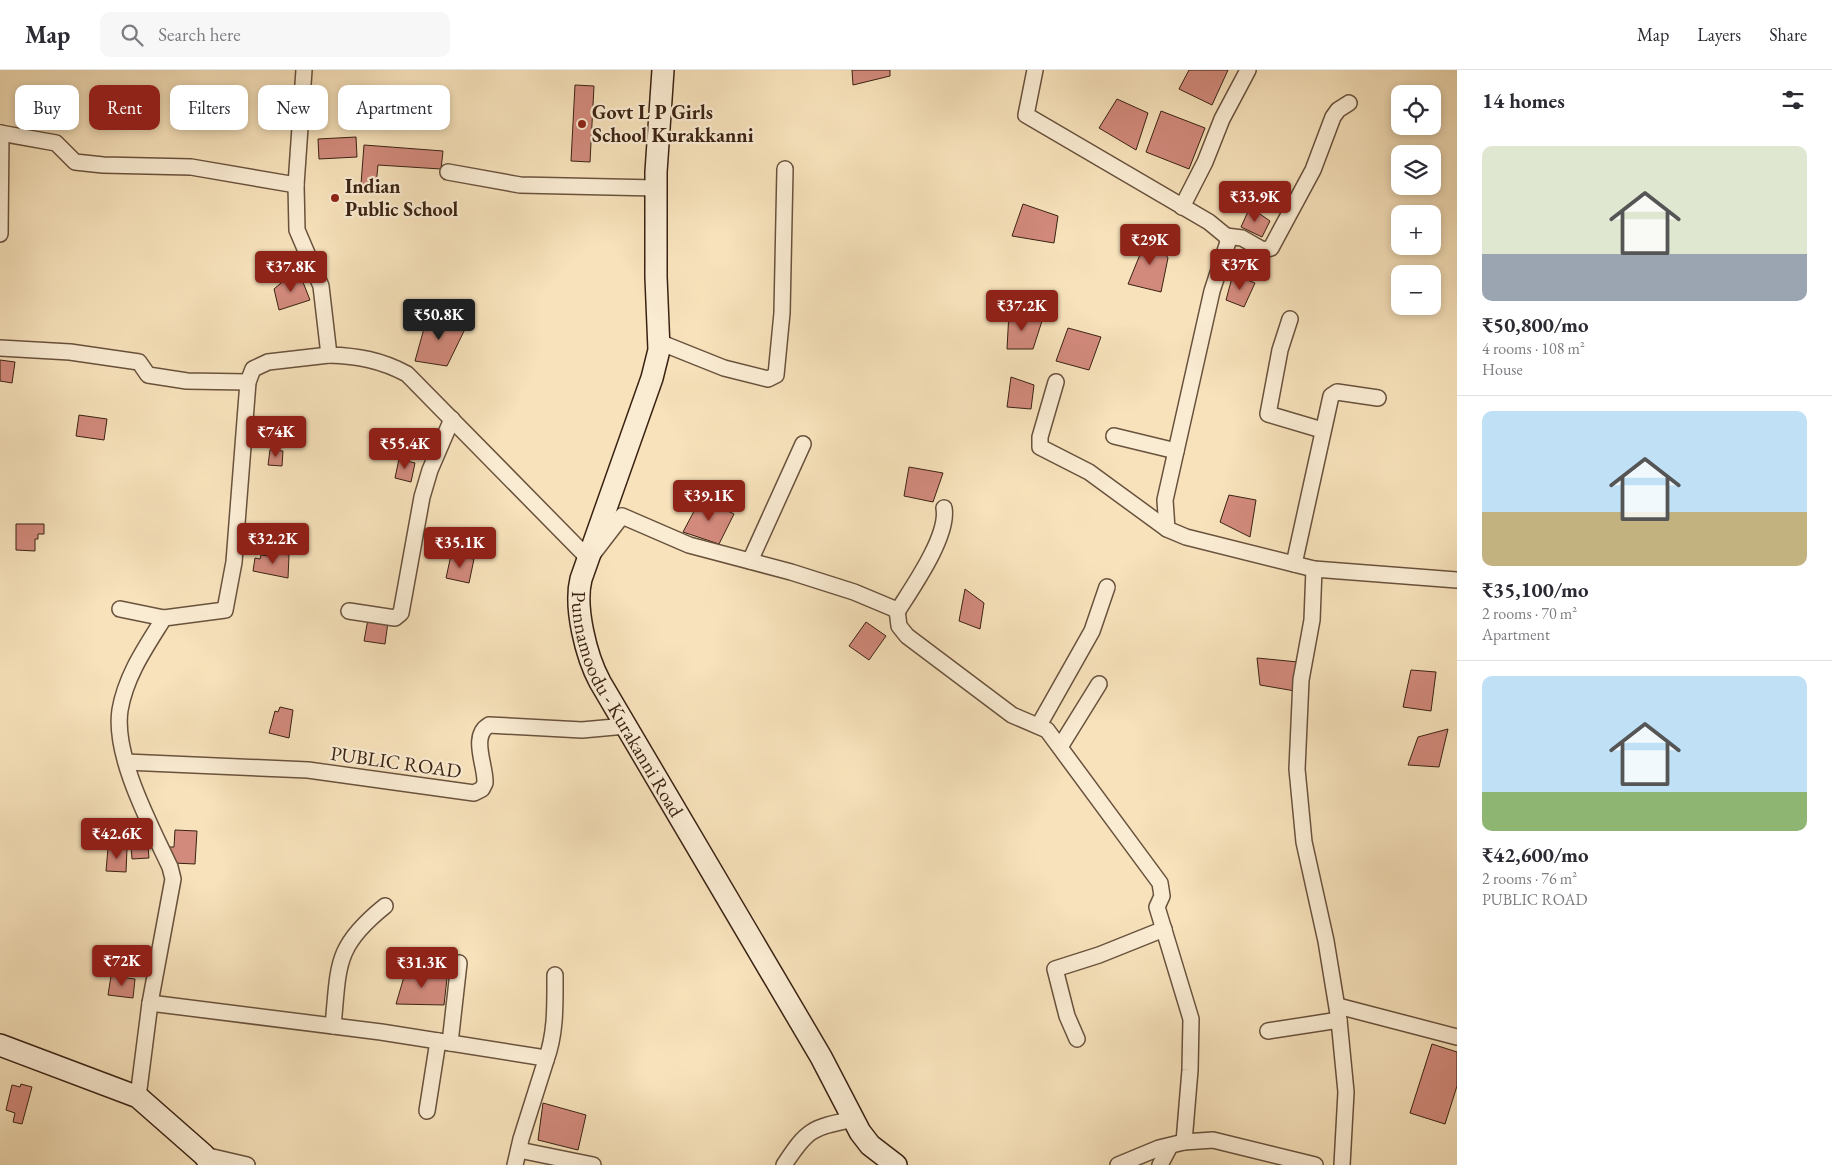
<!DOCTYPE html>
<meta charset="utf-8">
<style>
body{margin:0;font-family:"EB Garamond",serif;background:#f7f7f7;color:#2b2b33;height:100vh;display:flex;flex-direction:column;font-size:19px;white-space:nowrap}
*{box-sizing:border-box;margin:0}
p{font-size:16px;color:#7c7c81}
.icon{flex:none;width:28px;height:28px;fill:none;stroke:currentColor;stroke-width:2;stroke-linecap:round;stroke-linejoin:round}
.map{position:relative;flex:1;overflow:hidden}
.side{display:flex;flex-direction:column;background:#fff;width:375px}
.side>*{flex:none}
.hud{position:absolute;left:15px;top:15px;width:475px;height:45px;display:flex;gap:10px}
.fabs{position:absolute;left:1391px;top:15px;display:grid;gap:10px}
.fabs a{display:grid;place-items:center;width:50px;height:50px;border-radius:10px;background:#fff;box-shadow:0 2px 8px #0003;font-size:25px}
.price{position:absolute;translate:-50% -42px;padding:0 11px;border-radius:5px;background:#8f2418;color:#fff;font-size:16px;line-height:32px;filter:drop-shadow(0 1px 2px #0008)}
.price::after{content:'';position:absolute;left:50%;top:30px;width:15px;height:11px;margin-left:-8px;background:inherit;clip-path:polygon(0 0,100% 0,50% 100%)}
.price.selected{background:#222;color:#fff}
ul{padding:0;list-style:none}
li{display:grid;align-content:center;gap:10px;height:265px;padding:0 25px}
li+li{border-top:1px solid #e1e1e2}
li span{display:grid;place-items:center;height:155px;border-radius:10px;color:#555}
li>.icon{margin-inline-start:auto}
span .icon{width:90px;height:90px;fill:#fffc;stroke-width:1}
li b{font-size:21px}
h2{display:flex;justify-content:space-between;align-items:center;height:60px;padding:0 25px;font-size:21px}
.chip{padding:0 18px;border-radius:10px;background:#fff;box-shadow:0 2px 8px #0003;font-size:18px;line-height:45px}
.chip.selected{background:#8f2418;color:#fff}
header{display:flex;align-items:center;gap:30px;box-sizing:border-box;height:70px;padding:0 25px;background:#fff;border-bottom:1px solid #e1e1e2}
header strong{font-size:24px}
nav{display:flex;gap:28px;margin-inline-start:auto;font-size:18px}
.search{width:350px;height:45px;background:#f7f7f7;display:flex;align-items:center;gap:12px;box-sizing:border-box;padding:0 18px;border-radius:10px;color:#7c7c81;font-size:19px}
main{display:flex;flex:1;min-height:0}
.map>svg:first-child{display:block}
.building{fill:#d28a7c;stroke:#3a2213}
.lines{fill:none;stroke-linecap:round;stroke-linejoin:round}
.street-casing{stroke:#69523d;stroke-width:18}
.secondary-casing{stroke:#3a2213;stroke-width:24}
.street{stroke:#faecd3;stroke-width:15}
.secondary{stroke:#faecd3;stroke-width:21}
.poi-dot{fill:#8f2418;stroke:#faecd3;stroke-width:2}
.labels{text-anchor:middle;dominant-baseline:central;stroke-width:4.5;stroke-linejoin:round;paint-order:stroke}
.poi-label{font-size:20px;font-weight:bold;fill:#3a2213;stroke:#faecd3;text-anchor:start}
.street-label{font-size:20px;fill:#3a2213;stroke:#faecd3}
</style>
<header>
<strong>Map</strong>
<div class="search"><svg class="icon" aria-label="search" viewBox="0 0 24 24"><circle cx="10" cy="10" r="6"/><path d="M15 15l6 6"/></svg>Search here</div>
<nav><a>Map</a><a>Layers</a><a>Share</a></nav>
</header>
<main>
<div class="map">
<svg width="1457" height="1095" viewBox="0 0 1457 1095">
<rect width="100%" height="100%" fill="#f7e2bb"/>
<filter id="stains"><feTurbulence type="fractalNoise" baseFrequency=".004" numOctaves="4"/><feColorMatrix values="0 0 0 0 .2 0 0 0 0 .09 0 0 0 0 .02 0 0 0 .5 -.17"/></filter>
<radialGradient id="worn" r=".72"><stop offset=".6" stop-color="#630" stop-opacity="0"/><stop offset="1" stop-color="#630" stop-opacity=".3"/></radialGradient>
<g class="building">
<polygon points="852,0 890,0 890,6 853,15"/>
<polygon points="1189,0 1228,0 1212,35 1179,19"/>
<polygon points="575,15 594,16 590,92 571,91"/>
<polygon points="1117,29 1148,43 1136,80 1099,58"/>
<polygon points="1161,41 1205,58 1189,99 1146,82"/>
<polygon points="356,67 357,87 319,89 318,69"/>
<polygon points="364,75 443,81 441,99 378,95 376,115 361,114"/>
<polygon points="1023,134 1058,146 1054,173 1012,166"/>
<polygon points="1250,137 1270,151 1262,167 1241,157"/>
<polygon points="1150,160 1168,188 1161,222 1128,214"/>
<polygon points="1233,204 1255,213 1244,237 1226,230"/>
<polygon points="288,207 301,207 310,230 279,240 274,219"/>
<polygon points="1009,242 1042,251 1033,279 1007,279"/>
<polygon points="428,244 466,257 447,296 415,291"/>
<polygon points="1068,258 1101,267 1089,300 1056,291"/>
<polygon points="0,290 15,292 12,313 0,311"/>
<polygon points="1011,307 1034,315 1031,339 1007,337"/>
<polygon points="79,345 107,349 104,370 76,366"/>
<polygon points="270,380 283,381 282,396 268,395"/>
<polygon points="399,389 415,393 411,412 395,408"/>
<polygon points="909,397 943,403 933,432 904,426"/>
<polygon points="1229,425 1256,430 1250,467 1220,452"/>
<polygon points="701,428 734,444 719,474 683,462"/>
<polygon points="16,454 44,454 44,464 38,464 38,469 35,469 35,481 16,480"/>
<polygon points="277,483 289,485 288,508 253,501 255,488 260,489 261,485 277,487"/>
<polygon points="451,485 474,489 469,513 446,508"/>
<polygon points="965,519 984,533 980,559 959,551"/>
<polygon points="368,549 388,552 385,574 364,571"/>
<polygon points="866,552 886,566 869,590 849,576"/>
<polygon points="1257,588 1298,592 1295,621 1260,615"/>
<polygon points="1411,600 1436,602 1431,641 1403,637"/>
<polygon points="280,637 293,640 289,668 269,663 275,641 278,642"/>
<polygon points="1448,659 1439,697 1408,695 1418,667"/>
<polygon points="175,760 197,761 195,794 173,793 168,777 174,777"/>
<polygon points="148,776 149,788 132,789 131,777"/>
<polygon points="116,777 127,779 126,802 106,801 108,778"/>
<polygon points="406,900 447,908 444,935 396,934"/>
<polygon points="111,906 135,909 133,928 108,925"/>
<polygon points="1432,974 1457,982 1457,1016 1445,1054 1410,1043"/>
<polygon points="21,1014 32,1017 22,1054 13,1052 15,1043 6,1040 12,1015 20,1017"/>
<polygon points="543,1033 586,1045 578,1080 538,1070"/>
</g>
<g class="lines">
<defs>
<g id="street">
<path d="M304 0 296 115 297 160 321 216 329 285C358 286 381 290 407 304L589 489 622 446 689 475 791 502 854 522 897 540 899 556 907 566 1012 645 1047 660 1160 813 1162 826 1157 837 1191 949 1190 1000 1184 1072 1213 1070 1315 1095"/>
<polyline points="1035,0 1026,45 1209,152 1226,166 1228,172 1212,221 1165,430 1167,459 1186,467 1314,499 1457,510"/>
<polyline points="0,63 56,73 75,92 103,95 191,97 296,115"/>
<polyline points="448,102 520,115 656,118"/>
<polyline points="1182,137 1205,92 1222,49 1248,0"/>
<polyline points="0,164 1,63"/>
<polyline points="1226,166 1242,168 1263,180 1271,178 1313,100 1333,47 1338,40 1349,33"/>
<polyline points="1290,249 1280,280 1268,344 1322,360"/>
<polyline points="659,272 724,298 768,309 776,305 782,243 785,99"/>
<polyline points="0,278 70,282 139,292 148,305 187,311 248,312"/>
<polyline points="1056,312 1040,367 1040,377 1089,402 1167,459"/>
<polyline points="1114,366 1176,381"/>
<polyline points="750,491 803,374"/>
<polyline points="1294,494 1331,326 1337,322 1378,328"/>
<polyline points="1314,499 1312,550 1301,610 1297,699 1304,772 1326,871 1339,950 1346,1022 1342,1095"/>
<polyline points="120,539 164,548"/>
<polyline points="349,541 395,548 401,543 422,427 430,400 452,349"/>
<path d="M897 542C912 518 949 466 944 438"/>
<polyline points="1039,655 1092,561 1107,517"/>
<polyline points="1060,677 1099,614"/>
<path d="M126 692 308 700 474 723 482 719 485 713C486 696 470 666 489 655L582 660 626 656"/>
<polyline points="150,933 381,962 539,987 546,990 521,1069 515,1095"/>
<polyline points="1338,936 1457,967"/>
<path d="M333 956C339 895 334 877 385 836"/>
<polyline points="1268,961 1339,950"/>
<polyline points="1077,969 1067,946 1055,899 1099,885 1164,859"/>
<polyline points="450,973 459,893"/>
<path d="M546 990C556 963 555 934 555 905"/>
<path d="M138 1027 150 933 173 809 170 797C151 756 113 686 120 640 126 605 146 577 164 548L225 540 234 492 248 312 253 299 268 292 329 285"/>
<polyline points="427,1041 438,971"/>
<polyline points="519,1080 593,1095"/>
<polyline points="204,1085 247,1095"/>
<path d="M784 1095C808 1058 812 1058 854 1049"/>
<polyline points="1118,1095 1159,1078 1184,1072"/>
<polyline points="1160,1095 1170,1076"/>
</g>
<g id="secondary">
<path id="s1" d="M663 0 656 102V207L659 280 652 308 581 509C574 537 586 586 600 612L821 987 860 1062 870 1075 896 1095"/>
<polyline points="0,975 138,1027 204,1085 211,1095"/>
</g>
</defs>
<use href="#street" class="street-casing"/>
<use href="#secondary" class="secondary-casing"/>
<use href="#street" class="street"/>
<use href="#secondary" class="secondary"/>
</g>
<g class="poi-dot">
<circle cx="582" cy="54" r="5"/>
<circle cx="335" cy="128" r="5"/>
</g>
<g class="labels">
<g class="poi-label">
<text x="592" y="42">Govt L P Girls<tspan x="592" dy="23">School Kurakkanni</tspan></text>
<text x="345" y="116">Indian<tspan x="345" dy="23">Public School</tspan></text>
</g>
<g class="street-label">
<text stroke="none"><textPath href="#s1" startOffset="659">Punnamoodu - Kurakanni Road</textPath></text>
<text transform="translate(396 692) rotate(8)">PUBLIC ROAD</text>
</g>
</g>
<rect width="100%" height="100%" filter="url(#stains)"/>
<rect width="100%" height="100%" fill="url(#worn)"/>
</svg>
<div class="fabs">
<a><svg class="icon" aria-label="locate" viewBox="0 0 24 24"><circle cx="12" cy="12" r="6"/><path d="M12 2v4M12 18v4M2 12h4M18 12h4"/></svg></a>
<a><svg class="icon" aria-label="layers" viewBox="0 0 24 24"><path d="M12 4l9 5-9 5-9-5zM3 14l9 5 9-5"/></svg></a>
<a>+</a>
<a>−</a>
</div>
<b class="price" style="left:1255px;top:153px">₹33.9K</b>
<b class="price" style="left:1150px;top:196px">₹29K</b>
<b class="price" style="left:1240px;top:221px">₹37K</b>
<b class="price" style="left:291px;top:223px">₹37.8K</b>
<b class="price" style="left:1022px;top:262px">₹37.2K</b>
<b class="price selected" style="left:439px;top:271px">₹50.8K</b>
<b class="price" style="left:276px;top:388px">₹74K</b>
<b class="price" style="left:405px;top:400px">₹55.4K</b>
<b class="price" style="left:709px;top:452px">₹39.1K</b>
<b class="price" style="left:273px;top:495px">₹32.2K</b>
<b class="price" style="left:460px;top:499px">₹35.1K</b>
<b class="price" style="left:117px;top:790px">₹42.6K</b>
<b class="price" style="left:122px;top:917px">₹72K</b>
<b class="price" style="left:422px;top:919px">₹31.3K</b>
<div class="hud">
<a class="chip">Buy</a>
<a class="chip selected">Rent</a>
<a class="chip">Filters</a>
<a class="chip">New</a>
<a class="chip">Apartment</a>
</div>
</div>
<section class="side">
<h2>14 homes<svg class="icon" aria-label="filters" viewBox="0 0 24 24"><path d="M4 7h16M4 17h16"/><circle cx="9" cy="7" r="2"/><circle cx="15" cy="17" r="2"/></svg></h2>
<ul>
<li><span style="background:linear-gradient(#dfe7d0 70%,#9aa5b1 0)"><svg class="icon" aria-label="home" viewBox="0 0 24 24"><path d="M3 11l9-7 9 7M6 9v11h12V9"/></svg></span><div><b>₹50,800/mo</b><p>4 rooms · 108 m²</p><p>House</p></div></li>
<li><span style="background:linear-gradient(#bfe0f5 65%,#c2b280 0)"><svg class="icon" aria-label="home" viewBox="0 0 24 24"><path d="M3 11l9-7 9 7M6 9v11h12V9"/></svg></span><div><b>₹35,100/mo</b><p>2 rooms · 70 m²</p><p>Apartment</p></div></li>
<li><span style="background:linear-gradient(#bfe0f5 75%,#8fb573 0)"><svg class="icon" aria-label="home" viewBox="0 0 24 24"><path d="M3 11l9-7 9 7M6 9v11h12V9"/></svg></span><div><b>₹42,600/mo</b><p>2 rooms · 76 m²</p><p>PUBLIC ROAD</p></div></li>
</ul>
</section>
</main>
